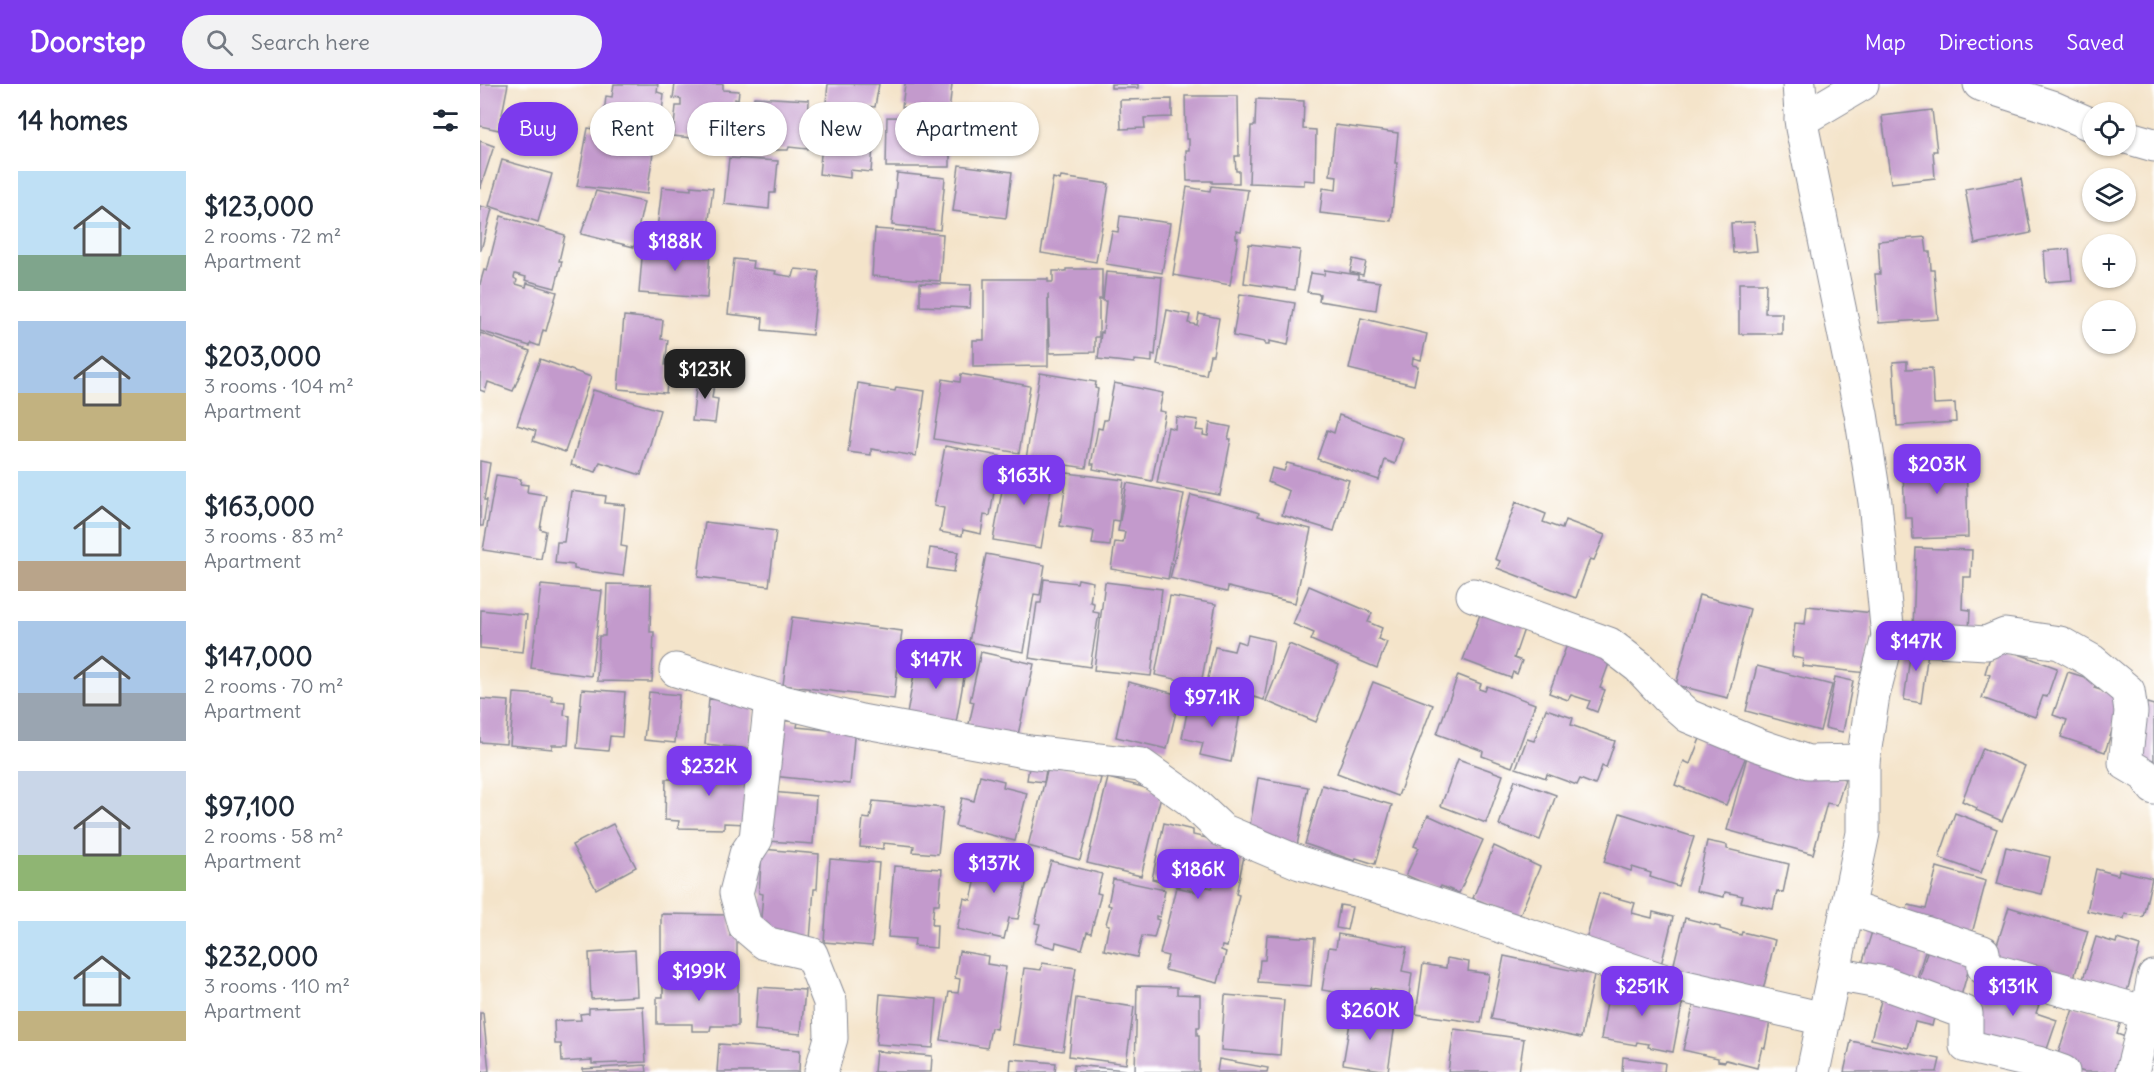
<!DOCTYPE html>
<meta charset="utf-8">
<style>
body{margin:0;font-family:Delius,sans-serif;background:#f2f2f3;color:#1f2937;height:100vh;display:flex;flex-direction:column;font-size:22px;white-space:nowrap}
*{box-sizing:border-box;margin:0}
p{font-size:20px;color:#747a83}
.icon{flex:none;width:33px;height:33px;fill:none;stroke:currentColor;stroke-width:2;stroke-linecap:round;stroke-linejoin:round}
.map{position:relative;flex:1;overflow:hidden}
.panel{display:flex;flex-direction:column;background:#fff;width:480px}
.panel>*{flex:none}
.hud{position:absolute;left:18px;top:18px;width:570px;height:54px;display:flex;gap:12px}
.buttons{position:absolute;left:1602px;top:18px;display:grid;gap:12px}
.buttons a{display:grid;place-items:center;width:54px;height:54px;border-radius:50%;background:#fff;box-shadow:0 2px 4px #0004;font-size:30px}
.price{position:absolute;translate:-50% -51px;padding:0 14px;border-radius:12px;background:#7c3aed;color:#fff;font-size:20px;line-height:39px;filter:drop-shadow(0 2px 3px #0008)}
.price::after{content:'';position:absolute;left:50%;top:36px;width:18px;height:14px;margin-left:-9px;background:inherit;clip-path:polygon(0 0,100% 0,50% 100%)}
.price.on{background:#222;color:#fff}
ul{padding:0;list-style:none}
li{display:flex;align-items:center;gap:18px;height:150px;padding:0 18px}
li span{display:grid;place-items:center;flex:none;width:168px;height:120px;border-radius:0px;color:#555}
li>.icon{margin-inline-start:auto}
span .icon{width:72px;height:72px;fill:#fffc;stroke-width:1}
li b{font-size:26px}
h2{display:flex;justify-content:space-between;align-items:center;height:72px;padding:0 18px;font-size:26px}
.chip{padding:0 21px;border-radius:27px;background:#fff;box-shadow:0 2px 4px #0004;font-size:21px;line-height:54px}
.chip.on{background:#7c3aed;color:#fff}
header{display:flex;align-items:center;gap:36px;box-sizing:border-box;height:84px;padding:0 30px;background:#7c3aed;color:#fff}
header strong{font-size:28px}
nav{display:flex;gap:33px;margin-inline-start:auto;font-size:21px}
.search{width:420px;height:54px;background:#f2f2f3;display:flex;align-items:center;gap:15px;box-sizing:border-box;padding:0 21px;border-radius:33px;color:#747a83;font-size:22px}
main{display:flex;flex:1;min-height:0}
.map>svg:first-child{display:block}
.building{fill:#c39acc}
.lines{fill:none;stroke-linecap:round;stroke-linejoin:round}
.minor-casing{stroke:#888a94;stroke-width:35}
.minor{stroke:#fff;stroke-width:33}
</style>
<header>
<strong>Doorstep</strong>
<div class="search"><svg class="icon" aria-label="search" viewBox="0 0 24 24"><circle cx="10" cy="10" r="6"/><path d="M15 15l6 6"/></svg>Search here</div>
<nav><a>Map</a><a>Directions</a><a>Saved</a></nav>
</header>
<main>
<section class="panel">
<h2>14 homes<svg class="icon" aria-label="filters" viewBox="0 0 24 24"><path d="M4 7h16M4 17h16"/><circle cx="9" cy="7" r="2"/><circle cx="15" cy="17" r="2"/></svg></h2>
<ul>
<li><span style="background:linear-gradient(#bfe0f5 70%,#7fa58c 0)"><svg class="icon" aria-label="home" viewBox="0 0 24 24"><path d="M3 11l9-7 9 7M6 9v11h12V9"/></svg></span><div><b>$123,000</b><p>2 rooms · 72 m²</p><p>Apartment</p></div></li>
<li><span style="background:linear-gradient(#a9c7e8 60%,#c2b280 0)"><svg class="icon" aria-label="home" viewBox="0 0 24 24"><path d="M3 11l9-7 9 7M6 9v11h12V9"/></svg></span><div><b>$203,000</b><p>3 rooms · 104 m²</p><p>Apartment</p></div></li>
<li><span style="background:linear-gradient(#bfe0f5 75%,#b9a48a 0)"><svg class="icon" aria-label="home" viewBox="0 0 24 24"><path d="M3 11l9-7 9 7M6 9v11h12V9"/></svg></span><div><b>$163,000</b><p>3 rooms · 83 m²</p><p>Apartment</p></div></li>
<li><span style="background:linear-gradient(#a9c7e8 60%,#9aa5b1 0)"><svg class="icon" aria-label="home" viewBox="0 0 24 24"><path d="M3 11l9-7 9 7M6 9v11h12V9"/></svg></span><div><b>$147,000</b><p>2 rooms · 70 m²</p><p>Apartment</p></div></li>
<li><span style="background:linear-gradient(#c9d6e8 70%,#8fb573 0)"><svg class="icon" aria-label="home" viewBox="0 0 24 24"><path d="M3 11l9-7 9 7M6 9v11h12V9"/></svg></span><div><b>$97,100</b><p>2 rooms · 58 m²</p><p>Apartment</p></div></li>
<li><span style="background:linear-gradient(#bfe0f5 75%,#c2b280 0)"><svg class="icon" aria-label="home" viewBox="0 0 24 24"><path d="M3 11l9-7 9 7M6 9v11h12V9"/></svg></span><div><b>$232,000</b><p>3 rooms · 110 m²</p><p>Apartment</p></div></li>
</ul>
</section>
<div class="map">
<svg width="1674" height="988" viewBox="0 0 1674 988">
<rect width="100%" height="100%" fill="#fff"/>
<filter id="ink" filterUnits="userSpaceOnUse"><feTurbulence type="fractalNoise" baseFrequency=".0167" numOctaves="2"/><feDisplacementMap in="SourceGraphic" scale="12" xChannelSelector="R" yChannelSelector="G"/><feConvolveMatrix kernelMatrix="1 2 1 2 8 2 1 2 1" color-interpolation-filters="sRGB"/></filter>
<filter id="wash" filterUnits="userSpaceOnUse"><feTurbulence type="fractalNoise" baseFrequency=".008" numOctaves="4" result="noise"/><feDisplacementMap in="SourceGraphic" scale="24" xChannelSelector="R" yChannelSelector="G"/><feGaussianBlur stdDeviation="1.35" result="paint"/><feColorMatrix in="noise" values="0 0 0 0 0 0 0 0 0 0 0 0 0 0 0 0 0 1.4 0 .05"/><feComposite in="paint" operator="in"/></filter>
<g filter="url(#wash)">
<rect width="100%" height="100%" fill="#f4e4ca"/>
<g id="blocks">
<g class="building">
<polygon points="0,0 28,0 19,46 0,42"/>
<polygon points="134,0 178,0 177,8 184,10 180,46 123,39 126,12 132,13"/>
<polygon points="195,0 243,0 243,6 259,7 258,16 255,15 254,27 257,27 252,58 193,52 196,22 201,22 201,15 193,14"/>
<polygon points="348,0 399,0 395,23 346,18"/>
<polygon points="425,0 472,0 469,29 422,23"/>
<rect x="631" y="0" width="27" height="4"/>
<polygon points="705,12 758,12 759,72 755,72 756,87 759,87 759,99 732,99 732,97 707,97 706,66 709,66 709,55 706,55"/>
<polygon points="274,13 329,16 327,65 309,63 308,66 286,66 287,61 271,60"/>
<polygon points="692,15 692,33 664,34 665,44 641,45 640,16"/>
<polygon points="776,15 824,17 823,45 836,46 835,97 824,96 824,101 769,99 771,42 775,42"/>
<polygon points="1452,26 1457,67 1453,67 1455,94 1411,99 1402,32"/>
<polygon points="345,32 395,37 391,88 370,86 370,94 339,90"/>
<polygon points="407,33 470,34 470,83 406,83"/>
<polygon points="855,41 918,49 915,79 917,79 911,137 840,129 843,104 856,106 857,92 850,91"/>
<polygon points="108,44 175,55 167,110 97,102"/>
<polygon points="0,57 14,62 0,105"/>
<polygon points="249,74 298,77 295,109 290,109 289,125 244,120"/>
<polygon points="22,76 72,90 58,138 9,122"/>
<polygon points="479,81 532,88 526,134 473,127"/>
<polygon points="417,89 465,94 460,146 412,141"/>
<polygon points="581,93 629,100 616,178 561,169 573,94 580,96"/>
<polygon points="1541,95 1551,149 1495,160 1485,105"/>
<polygon points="211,102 233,104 227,151 177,145 182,103 211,106"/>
<polygon points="731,102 768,106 761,148 756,147 756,154 758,154 750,201 693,191 707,103 730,107"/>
<polygon points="116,107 164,118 154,163 101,150"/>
<polygon points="0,122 12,125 1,166 0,166"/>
<polygon points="21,132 85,151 79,177 82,177 75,204 45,196 46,193 35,190 34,194 37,196 36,200 46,203 47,199 77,208 66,247 63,246 59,262 51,259 50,262 0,247 0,200 4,186 7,187"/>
<polygon points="640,132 690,139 682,189 626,180 632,147 638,148"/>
<polygon points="1274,138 1277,167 1253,169 1251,139"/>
<polygon points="395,145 463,150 460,197 392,192"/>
<polygon points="1445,153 1447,168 1450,168 1451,186 1454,186 1458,235 1399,239 1395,190 1400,190 1398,157"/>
<polygon points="769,160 820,166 815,206 764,199"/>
<polygon points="163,162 230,167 227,214 159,209"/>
<polygon points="1589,165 1592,196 1566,198 1564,167"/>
<polygon points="254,175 273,177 272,184 296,187 295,190 313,193 315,185 339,187 332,251 282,246 283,234 248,230"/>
<polygon points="873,175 886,178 883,191 870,188"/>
<polygon points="586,185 622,185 622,215 619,215 619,253 615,253 615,268 570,269 568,210 568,282 493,283 493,256 504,256 504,195 568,195 568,198 573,198 573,187 586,187"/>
<polygon points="845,186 878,191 878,195 900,198 896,226 839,217 840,210 827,208 831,189 844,191"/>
<polygon points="626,188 682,193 675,271 672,270 672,278 654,276 654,279 618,275 621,248 623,249 626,217 623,217"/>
<polygon points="440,199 491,201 490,224 440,222"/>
<polygon points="1259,199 1286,199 1285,229 1302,229 1302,250 1259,250"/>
<polygon points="760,210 815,219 808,261 789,257 789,261 785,261 785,258 753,252"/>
<polygon points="687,226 710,231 708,239 717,241 719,230 739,234 733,271 730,271 726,291 677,281"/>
<polygon points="144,232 183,236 181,255 188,256 185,281 189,281 186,309 138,305"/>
<polygon points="881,234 947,250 941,276 933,274 932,281 938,282 934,301 869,285"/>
<polygon points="0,249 50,267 33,307 8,298 5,308 0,306"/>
<polygon points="60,275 111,293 85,368 53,357 56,347 37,341"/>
<polygon points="1427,277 1427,285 1452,284 1454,320 1475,319 1476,338 1417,342 1413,278"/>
<polygon points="560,289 616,298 615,304 618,305 606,384 546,375"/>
<polygon points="218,290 235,293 232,314 238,315 235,339 212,337"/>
<polygon points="481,290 550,302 539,369 454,355 463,295 480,298"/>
<polygon points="378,299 390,301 389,303 415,307 416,303 445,307 436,372 391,365 391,371 368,368"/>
<polygon points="634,299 683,309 679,327 685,328 672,397 613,385 614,380 611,380 618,344 622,345 624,336 627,336"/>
<polygon points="113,306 180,326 161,391 120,378 116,388 91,381"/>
<polygon points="859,331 923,354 915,380 905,376 899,396 837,375 847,346 854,349"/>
<polygon points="696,333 718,336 716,346 724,347 723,351 728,352 730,339 751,343 748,355 751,355 740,411 677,399 688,343 695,345"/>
<polygon points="465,362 520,372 510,432 504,431 501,450 483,446 482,452 460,448 464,424 454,422"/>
<polygon points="1486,366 1488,453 1433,455 1432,434 1425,434 1423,389 1432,389 1431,368"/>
<polygon points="0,377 10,379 4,416 7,416 3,442 0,442"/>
<polygon points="527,379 574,387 561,464 513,456"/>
<polygon points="807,379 869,396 854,447 802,431 809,407 788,398 792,384 804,387"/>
<polygon points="587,389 644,396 639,437 633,436 630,462 612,460 614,447 580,442"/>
<polygon points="16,391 41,395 40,400 48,401 47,408 66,411 60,445 66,447 61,475 3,466"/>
<polygon points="647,399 704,410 688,495 631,485 635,458 643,459 645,448 638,447"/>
<polygon points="91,407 126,412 125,419 145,421 141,462 147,463 143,492 94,485 94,481 75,479 77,458 84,458"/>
<polygon points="711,411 764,424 779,429 778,432 831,445 815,519 748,503 747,508 690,494"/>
<polygon points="1036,418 1066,430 1063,438 1082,445 1085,436 1125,451 1114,476 1110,475 1096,514 1017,484 1020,477 1015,475"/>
<polygon points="225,438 296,447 289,502 218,493"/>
<polygon points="450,464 478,468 474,488 447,484"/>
<polygon points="1436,464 1492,466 1491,493 1483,493 1482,525 1490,526 1489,547 1433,545"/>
<polygon points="506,470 565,481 560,511 554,510 544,568 489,558"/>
<polygon points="564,495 597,499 598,495 613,498 610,518 614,519 613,528 619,529 610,583 549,574 557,519 561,519"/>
<polygon points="625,498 682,505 671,592 614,586"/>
<polygon points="127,500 171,501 170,548 174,548 172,598 117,597 119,552 125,552"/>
<polygon points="61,501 122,507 111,592 51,584"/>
<polygon points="829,502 892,529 888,538 902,544 898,555 907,558 897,584 831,556 834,549 813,540"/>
<polygon points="1219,511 1270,525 1248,614 1196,601"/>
<polygon points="690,512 736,520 721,600 675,591"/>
<polygon points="1327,522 1393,529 1387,589 1322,582 1323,575 1312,573 1315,539 1325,540"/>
<polygon points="1002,525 1045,542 1034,574 1042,577 1037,590 1033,588 1031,594 983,576"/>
<polygon points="1,526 47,531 43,568 0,564"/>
<polygon points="312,533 422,547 414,615 303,601"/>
<polygon points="768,551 794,557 784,616 774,613 773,618 725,607 735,563 754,567 757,557 766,560"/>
<polygon points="1088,558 1131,574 1120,604 1125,606 1117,628 1107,624 1110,617 1091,611 1088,616 1069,609"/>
<polygon points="1432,558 1449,561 1441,619 1424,616"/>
<polygon points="809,560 859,581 836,638 786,617"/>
<polygon points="1514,561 1577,584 1567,613 1563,612 1555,633 1502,614 1510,591 1505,589"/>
<polygon points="501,568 554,580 537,655 488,644 494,618 490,617"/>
<polygon points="437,573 486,582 476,639 427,630"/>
<polygon points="1277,582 1352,601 1340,647 1266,627"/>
<polygon points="1588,588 1617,597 1614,604 1643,613 1625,668 1581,653 1587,636 1573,631"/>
<polygon points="978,591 1001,600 999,605 1005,607 1007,602 1055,620 1032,683 1002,672 1003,667 957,650"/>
<polygon points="1355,593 1373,597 1363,648 1345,644"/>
<polygon points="648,598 700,611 687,665 636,653"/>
<polygon points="893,598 953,621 918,712 857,689"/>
<polygon points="102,605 145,608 142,653 130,652 128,667 97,664"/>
<polygon points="169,608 199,611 195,659 164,656"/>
<polygon points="34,609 72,612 72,617 85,618 84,631 90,632 88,661 72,661 72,665 30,661"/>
<polygon points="710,613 761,624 751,678 720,671 723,659 702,654"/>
<polygon points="0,615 29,617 26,660 0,658"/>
<polygon points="229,615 274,619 270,665 225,660"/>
<polygon points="1667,619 1674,621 1674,688 1649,679"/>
<polygon points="1066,625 1093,634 1091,641 1135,657 1126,684 1122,682 1115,701 1100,695 1097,701 1067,690 1066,694 1036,684 1047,655 1054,657"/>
<polygon points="297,636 318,638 317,643 347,646 348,640 375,642 370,700 292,692"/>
<polygon points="1223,647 1269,665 1246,721 1195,701 1204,677 1210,680"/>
<polygon points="1503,664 1545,682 1522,737 1496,726 1497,724 1482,717"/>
<polygon points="1268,669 1365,695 1357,721 1347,719 1333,770 1247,746"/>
<polygon points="978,675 1023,691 1006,739 961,722"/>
<polygon points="225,680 271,682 268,740 244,739 244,745 198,744 199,737 185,736 186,695 199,695 199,684 225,684"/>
<polygon points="569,680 621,694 600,776 548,762"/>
<polygon points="549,683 566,686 564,698 547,696"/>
<polygon points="500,691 524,697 523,703 547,709 535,757 475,742 482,714 494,717"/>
<polygon points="628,694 682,708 661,792 607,779"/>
<polygon points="778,694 828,703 817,762 768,753"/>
<polygon points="1035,696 1076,711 1060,756 1019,741"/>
<polygon points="842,701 912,721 895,780 876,774 875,777 825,760"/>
<polygon points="291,708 336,712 333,760 288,757"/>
<polygon points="393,717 463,724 458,770 433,768 434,762 403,759 403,765 380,763 383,734 390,735"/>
<polygon points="1140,729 1214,753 1198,802 1170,793 1171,789 1152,783 1151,787 1124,778"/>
<polygon points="1475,729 1517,745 1501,789 1459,774"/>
<polygon points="948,731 1003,756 979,809 961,802 959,806 926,791 939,764 934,762"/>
<polygon points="684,739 713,746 713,751 766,763 756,810 759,811 747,863 742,862 741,866 746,868 738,899 685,886 688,872 680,870 696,803 717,808 719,801 732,804 734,798 718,794 717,800 702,796 700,802 672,795"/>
<polygon points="133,740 156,783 116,805 92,761"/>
<polygon points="1227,757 1247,761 1247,765 1309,780 1303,809 1297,807 1293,825 1261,818 1263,812 1245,808 1244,813 1216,807"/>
<polygon points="1014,762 1060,783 1039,833 993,814"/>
<polygon points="1526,763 1570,773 1562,810 1517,800"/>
<polygon points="282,765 339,770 337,805 334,805 330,856 280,845 283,810 279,809"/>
<polygon points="496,765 551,778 538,835 529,834 524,855 477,845 484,814 491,816 495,799 488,797"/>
<polygon points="350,775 399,779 392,862 344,858"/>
<polygon points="571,777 622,790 617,809 621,810 611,849 607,848 602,865 576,858 575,864 555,859 560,840 555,839"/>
<polygon points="414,782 462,785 459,820 454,820 452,841 457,841 456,864 434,862 435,855 408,853"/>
<polygon points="1457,783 1506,797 1490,857 1424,839 1428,821 1446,825"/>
<polygon points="1616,785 1638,791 1639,786 1672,794 1663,833 1645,830 1644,835 1607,827"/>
<polygon points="633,795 685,806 680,833 676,832 676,835 679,836 674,854 662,852 657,873 624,866 629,841 626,840 631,822 628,821"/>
<polygon points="1119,809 1155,819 1152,829 1172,834 1173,828 1193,833 1181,881 1105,860"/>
<polygon points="860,821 872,823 867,846 856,844"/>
<polygon points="1529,823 1608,847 1591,904 1513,873"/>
<polygon points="181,830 250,831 250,852 257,852 257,883 205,882 205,878 181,878"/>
<polygon points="1205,834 1240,843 1240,845 1261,851 1262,848 1295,856 1283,906 1192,888"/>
<polygon points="1394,841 1448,858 1434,904 1380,887"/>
<polygon points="858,850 927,863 922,887 932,889 929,911 891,904 890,914 842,906 849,863 856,864"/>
<polygon points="787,851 835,854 831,902 778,898 780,876 785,876"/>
<polygon points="1616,853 1636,859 1637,855 1660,862 1644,918 1600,905"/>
<polygon points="1450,858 1493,870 1479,919 1437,902"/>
<polygon points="155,866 157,912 111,915 109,869"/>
<polygon points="479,867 508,872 507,880 526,883 516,945 511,944 507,964 461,956 469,908 478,909 480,895 475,894"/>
<polygon points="1024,872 1114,891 1101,954 1011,935"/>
<polygon points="967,874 989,878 988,887 1009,890 1001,939 936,930 943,880 966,884"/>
<polygon points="562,879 596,884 583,967 533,960 544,884 561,886"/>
<polygon points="183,892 232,893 232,896 258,896 258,942 231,942 230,947 212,947 212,940 177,940 177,913 183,913"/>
<polygon points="1506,895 1563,909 1556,929 1577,936 1565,971 1495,948 1495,927"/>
<polygon points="1130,899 1204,911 1193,968 1168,963 1169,960 1157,958 1156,961 1121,955"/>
<polygon points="657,902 697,903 697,910 720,911 720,943 717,943 717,951 719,951 719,988 655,988"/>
<polygon points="278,903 325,906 321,950 275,946"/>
<polygon points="1403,909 1456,925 1452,942 1435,938 1428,964 1391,955"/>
<polygon points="400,910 457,915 453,964 396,960"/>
<polygon points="745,911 804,916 800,971 741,966"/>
<polygon points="596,914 654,923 646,980 589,972"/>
<polygon points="1214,919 1291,932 1285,964 1282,963 1277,984 1246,976 1245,978 1238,977 1238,974 1203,966"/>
<polygon points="163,922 166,978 112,980 112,976 82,978 81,960 75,960 74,937 101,936 100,930 109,929 109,924"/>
<polygon points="1594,922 1641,937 1637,950 1648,954 1645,988 1604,988 1575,979"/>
<polygon points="872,927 916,934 908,987 863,980"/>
<polygon points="0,929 3,929 9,987 2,988 0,988"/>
<polygon points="974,945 1044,955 1039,988 968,988"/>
<polygon points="1371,957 1460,975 1457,988 1364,988"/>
<polygon points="239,960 320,966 319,988 237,988"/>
<polygon points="396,967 452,972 451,988 394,988"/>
<polygon points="1143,973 1185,979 1184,988 1142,988"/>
<polygon points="531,975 576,979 575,988 530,988"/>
<polygon points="739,975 788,984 787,988 737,988"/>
<polygon points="166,981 167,988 103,988 103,985"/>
<polygon points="594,981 645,986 645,988 593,988"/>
</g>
</g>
</g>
<g filter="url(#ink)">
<use href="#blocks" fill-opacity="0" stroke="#888a94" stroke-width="1.5"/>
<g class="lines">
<defs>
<g id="minor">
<polyline points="1319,0 1322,44 1381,330 1395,418 1408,553 1393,611 1383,677 1383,749 1333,988"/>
<polyline points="1500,0 1571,23 1612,41"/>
<polyline points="1321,36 1382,0"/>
<polyline points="1646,53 1674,61"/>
<polyline points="993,511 1129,560 1159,583 1188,614 1208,632 1278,661 1328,678 1383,677"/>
<polyline points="1408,553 1506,559 1525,551 1580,559 1612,577 1648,607 1651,628 1645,679 1665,691 1674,704"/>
<polyline points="196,586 291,615 381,637 549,668 661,681 709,715 742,746 820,779 940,815 1197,901 1344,935"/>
<polyline points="291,615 276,755 266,770 256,809 265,842 285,859 331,870 350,918 351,954 341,988"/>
<polyline points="1368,824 1503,868 1504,884 1667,929"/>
<polyline points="1355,890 1404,899 1486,929 1486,962 1558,979 1583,988"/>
<polyline points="1652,988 1667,929 1674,893"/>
</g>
</defs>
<use href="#minor" class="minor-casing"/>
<use href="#minor" class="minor"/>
</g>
</g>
</svg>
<div class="buttons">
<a><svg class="icon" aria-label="locate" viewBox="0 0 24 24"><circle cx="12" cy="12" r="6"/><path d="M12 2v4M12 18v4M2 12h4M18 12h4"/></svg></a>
<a><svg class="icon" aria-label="layers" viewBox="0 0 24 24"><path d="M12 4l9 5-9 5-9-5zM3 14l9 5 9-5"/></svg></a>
<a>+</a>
<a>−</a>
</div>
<b class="price" style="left:195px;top:188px">$188K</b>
<b class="price on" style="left:225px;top:316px">$123K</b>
<b class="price" style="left:1457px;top:411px">$203K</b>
<b class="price" style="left:544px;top:422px">$163K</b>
<b class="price" style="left:1436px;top:588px">$147K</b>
<b class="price" style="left:456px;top:606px">$147K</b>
<b class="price" style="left:732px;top:644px">$97.1K</b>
<b class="price" style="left:229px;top:713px">$232K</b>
<b class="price" style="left:514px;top:810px">$137K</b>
<b class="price" style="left:718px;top:816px">$186K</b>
<b class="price" style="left:219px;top:918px">$199K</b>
<b class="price" style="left:1162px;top:933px">$251K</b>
<b class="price" style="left:1533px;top:933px">$131K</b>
<b class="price" style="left:890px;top:957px">$260K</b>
<div class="hud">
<a class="chip on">Buy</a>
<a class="chip">Rent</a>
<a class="chip">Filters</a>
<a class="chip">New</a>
<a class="chip">Apartment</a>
</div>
</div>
</main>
